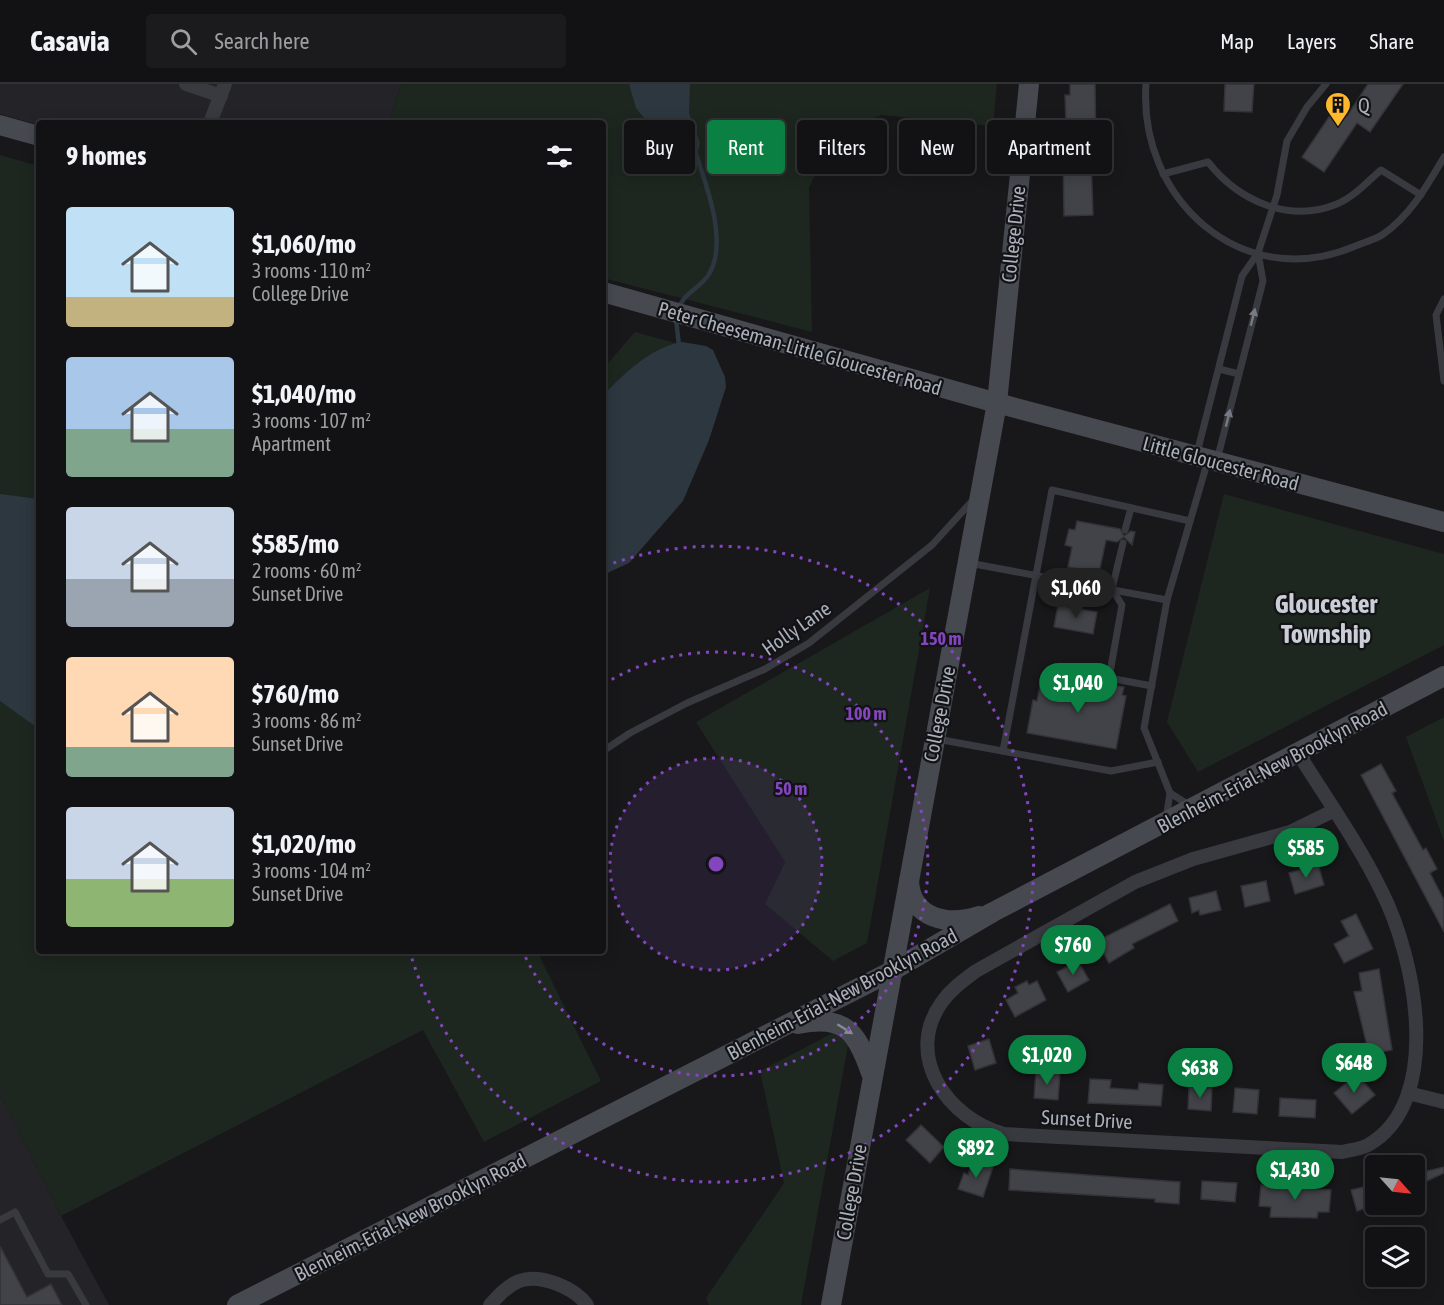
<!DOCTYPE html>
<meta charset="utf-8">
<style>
body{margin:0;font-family:"Asap Condensed",sans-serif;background:#1b1b1d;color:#f1f3f6;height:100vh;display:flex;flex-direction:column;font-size:22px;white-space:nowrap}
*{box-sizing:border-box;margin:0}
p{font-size:20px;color:#9c9ea0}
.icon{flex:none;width:33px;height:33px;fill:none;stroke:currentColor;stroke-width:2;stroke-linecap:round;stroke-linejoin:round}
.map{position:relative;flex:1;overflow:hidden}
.drawer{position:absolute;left:36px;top:36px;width:570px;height:834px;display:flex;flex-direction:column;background:#121214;border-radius:6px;box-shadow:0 3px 15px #0003,0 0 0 2px #313234}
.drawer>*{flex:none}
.banner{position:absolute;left:624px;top:36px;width:570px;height:54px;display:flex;gap:12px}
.needle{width:39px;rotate:117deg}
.fabs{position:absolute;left:1365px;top:1071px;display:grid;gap:12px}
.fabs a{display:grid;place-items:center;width:60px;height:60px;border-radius:6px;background:#121214;box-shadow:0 3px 15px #0003,0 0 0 2px #313234;font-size:30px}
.price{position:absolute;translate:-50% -51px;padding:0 14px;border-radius:21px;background:#0b8043;color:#fff;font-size:20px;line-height:39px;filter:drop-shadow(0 2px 3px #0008)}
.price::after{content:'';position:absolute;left:50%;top:36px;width:18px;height:14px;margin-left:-9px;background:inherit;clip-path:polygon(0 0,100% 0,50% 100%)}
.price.on{background:#222;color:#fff}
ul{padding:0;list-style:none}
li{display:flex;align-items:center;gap:18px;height:150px;padding:0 30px}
li span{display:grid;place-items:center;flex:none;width:168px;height:120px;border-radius:6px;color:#555}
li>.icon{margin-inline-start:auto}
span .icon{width:72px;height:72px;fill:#fffc;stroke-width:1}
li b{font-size:26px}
h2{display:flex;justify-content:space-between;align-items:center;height:72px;padding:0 30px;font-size:26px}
.pill{padding:0 21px;border-radius:6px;background:#121214;box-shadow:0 3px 15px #0003,0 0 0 2px #313234;font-size:21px;line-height:54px}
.pill.on{background:#0b8043;color:#fff}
header{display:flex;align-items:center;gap:36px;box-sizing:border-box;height:84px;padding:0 30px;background:#121214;border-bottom:2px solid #313234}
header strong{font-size:28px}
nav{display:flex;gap:33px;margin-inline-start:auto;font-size:21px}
.search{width:420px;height:54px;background:#1b1b1d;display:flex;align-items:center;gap:15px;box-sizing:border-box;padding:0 21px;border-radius:6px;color:#9c9ea0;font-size:22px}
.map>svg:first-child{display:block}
.built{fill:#242428}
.green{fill:#1d261f}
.water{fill:#2c3740}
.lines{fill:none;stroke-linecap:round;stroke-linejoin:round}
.stream{stroke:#2c3740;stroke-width:4.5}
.building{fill:#424348;stroke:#323237;stroke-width:1.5}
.lane{stroke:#383a40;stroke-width:7}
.street{stroke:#383a40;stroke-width:14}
.secondary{stroke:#464950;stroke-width:20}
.oneway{fill:#767a84}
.oneway2{fill:#868b96}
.ring{fill:none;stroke:#8446be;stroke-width:3;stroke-dasharray:3 6}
.labels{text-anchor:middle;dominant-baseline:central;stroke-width:4.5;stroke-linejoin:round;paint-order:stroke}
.poi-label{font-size:20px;fill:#a9afbb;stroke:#131316;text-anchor:start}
.street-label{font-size:20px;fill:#a9afbb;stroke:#131316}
.district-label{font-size:26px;font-weight:bold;fill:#caced7;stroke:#131316}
.centre{fill:#8446be;stroke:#131316;stroke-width:3}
.ring-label{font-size:18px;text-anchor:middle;font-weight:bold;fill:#8446be;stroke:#131316;stroke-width:4.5;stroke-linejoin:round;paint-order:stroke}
</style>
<header>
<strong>Casavia</strong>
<div class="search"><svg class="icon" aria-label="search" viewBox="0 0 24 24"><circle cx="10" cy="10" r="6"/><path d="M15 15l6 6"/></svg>Search here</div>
<nav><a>Map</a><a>Layers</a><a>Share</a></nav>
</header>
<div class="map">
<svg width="1444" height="1221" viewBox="0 0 1444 1221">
<rect width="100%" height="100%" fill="#18181b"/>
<g class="built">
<polygon points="0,0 401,0 389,39 39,39 39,41 0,30"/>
<polygon points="0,1011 61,1132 109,1221 0,1221"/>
</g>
<g class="green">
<polygon points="401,0 997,0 993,42 881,31 831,55 809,104 812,248 603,194 603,39 389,39"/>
<polygon points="0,71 39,82 39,416 0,412"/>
<polygon points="635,248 701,266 603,313 603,285"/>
<polygon points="1224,410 1444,470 1444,561 1198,688 1167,638"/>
<polygon points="930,504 867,859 833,877 765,820 785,778 696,638"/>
<polygon points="0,605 39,635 39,867 537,867 601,997 484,1058 423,946 61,1132 0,1011"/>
<polygon points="1444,633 1444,757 1406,653"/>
<polygon points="852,939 801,1221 709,1221 706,1214 784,1099 760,987"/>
</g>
<g class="water">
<polygon points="629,0 690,0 689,29 700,59 698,67 689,70 663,68 652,44 636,24"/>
<path d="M682 258 706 262 713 266 725 293 726 303 709 356 683 417 629 479 603 491V311C624 290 651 263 682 258Z"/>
<polygon points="0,410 39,415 39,645 0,617"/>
</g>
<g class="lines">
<g class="stream">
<path d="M679 224C684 208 701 204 709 190 729 157 705 98 694 64"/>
<polyline points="676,235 679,262"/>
</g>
</g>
<g class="building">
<polygon points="1070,0 1095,0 1096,70 1091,70 1093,131 1064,132 1063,73 1067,73 1065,11 1070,11"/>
<polygon points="1225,0 1254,0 1252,28 1224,27"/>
<polygon points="1368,0 1403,0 1370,48 1357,39 1324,88 1302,73 1335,24 1347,32"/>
<polygon points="1077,437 1120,445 1124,452 1131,447 1135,448 1132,461 1124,453 1117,458 1106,456 1099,489 1068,483 1072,463 1065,461 1069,445 1075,446"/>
<polygon points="1058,521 1097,528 1093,550 1054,543"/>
<polygon points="1041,596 1111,609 1113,601 1124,603 1122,611 1126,612 1116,665 1027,649 1033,616 1037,617"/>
<polygon points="1381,680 1396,707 1392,709 1423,766 1426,764 1437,785 1430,789 1444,816 1444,848 1361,691"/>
<polygon points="1318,780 1324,801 1295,810 1289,789"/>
<polygon points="1266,797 1270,817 1245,823 1241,802"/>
<polygon points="1216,807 1221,826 1200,831 1199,826 1192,829 1189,814"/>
<polygon points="1170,820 1178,837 1132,860 1134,864 1109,879 1097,857"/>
<polygon points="1356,830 1373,865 1344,879 1334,860 1349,852 1341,837"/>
<polygon points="1078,877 1089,896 1068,908 1057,888"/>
<polygon points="1379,885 1392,966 1369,970 1354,908 1362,907 1359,889"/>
<polygon points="1027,897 1029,901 1037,897 1046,916 1015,933 1006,916 1018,909 1015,903"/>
<polygon points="989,955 996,979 975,986 968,962"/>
<polygon points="1036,987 1060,989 1058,1016 1034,1014"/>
<polygon points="1357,990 1375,1011 1352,1030 1334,1009"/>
<polygon points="1090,995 1111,996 1110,1004 1138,1006 1139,999 1163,1001 1161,1022 1088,1019"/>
<polygon points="1189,1003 1212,1004 1211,1027 1188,1025"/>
<polygon points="1235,1004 1259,1006 1257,1030 1233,1028"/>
<polygon points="1280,1014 1316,1016 1315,1034 1279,1032"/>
<polygon points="921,1041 944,1063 930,1079 906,1056"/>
<polygon points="972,1077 993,1083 983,1113 958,1105 964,1089 968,1091"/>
<polygon points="1444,1083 1444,1089 1414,1103 1414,1090"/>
<polygon points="1010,1085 1180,1098 1179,1120 1155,1118 1155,1115 1009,1106"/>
<polygon points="1202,1097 1237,1099 1235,1118 1201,1115"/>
<polygon points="1376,1100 1376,1121 1357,1127 1351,1106"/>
<polygon points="1261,1101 1331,1106 1329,1128 1318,1128 1317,1134 1270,1133 1271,1123 1259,1122"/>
<polygon points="0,1162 27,1213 51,1200 62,1221 0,1221"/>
</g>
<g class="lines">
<g class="lane">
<path d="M1146 0C1138 115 1241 209 1353 163 1362 159 1374 156 1382 151 1410 132 1427 102 1444 73"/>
<path d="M1163 90 1208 78C1238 116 1288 140 1337 120 1354 113 1367 98 1381 86L1421 111"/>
<polyline points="1444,215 1436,231 1444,297"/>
<polyline points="1219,285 1239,290"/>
<polyline points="1197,369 1242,192 1258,169 1277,111 1287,57 1307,23 1326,0"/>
<polyline points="1217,376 1263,197 1258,169"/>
<polyline points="1125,446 1131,424"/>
<polyline points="1123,459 1112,505 1122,521 1109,594 1152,602"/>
<polyline points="969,479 1167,516"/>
<polyline points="937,655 1111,687 1158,678"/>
<polyline points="603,667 630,649 687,619 765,585 809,559 932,461 973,416"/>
<polyline points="1003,667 1052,406 1190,437"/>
<polyline points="1170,709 1144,644 1167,516 1208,376"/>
<polyline points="1166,735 1170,709 1189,721"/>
<polyline points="0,1136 15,1128 48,1190 68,1190 86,1221"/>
</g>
<g class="street">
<polyline points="186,0 221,12"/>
<polyline points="210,39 225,0"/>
<path d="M1298 669C1326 714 1358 759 1381 806 1416 874 1444 1018 1368 1061 1361 1065 1350 1066 1342 1068L1004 1050C948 1035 903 972 942 918 951 905 964 896 976 887L1135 798 1193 775 1290 748 1333 727"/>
<polyline points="1416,1011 1444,1018"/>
<path d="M490 1221C499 1211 507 1202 519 1197 540 1189 575 1204 587 1221"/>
</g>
<g class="secondary">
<polyline points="0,41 39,52"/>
<polyline points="603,208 997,319 1444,438"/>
<path d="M909 797C911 835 948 842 979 832"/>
<path d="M798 940C845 930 857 948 871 989"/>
<polyline points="237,1221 890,888 993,828 1444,592"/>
<polyline points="831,1221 997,319 1029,0"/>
</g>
</g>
<defs><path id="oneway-solid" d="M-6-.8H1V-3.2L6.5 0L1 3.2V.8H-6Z" transform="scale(1.5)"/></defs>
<g class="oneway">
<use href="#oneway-solid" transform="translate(1253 233) rotate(-76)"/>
<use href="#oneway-solid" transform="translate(1228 334) rotate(-76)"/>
</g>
<use class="oneway2" href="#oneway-solid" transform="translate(845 945) rotate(32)"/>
<circle cx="716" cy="780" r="106" fill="#8446be" fill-opacity=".12"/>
<g class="ring">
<circle cx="716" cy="780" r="106"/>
<path d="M604 600A212 212 0 1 1 523 868"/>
<path d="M605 482A318 318 0 1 1 410 868"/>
</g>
<defs>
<symbol id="building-pin" viewBox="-11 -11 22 30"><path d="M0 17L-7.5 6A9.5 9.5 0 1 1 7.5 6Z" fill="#ffb82b" stroke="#131316"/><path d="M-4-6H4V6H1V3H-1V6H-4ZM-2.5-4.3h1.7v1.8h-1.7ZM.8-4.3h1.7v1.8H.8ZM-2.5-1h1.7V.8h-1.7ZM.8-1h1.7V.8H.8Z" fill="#111"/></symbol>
</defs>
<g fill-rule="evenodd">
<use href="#building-pin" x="1323" y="6" width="30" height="40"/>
</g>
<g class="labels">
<g class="poi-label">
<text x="1358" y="21">Q</text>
</g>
<g class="street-label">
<text transform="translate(1013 150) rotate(-84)">College Drive</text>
<text transform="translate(800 264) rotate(16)">Peter Cheeseman-Little Gloucester Road</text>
<text transform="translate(1221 379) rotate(15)">Little Gloucester Road</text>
<text transform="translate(796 544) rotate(-35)">Holly Lane</text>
<text transform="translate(939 630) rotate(-79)">College Drive</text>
<text transform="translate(1272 683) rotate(-28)">Blenheim-Erial-New Brooklyn Road</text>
<text transform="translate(842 910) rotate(-28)">Blenheim-Erial-New Brooklyn Road</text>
<text transform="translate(1087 1035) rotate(3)">Sunset Drive</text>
<text transform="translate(851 1108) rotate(-80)">College Drive</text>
<text transform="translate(410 1133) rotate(-27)">Blenheim-Erial-New Brooklyn Road</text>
</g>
<g class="district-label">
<text x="1326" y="520">Gloucester<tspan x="1326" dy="30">Township</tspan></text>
</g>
</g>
<circle cx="716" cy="780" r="9" class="centre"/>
<g class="ring-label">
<text x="941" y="561">150 m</text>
<text x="866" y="636">100 m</text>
<text x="791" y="711">50 m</text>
</g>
</svg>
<div class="fabs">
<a><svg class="needle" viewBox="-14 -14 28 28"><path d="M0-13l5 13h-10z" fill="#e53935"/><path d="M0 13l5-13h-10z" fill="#9c9ea0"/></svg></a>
<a><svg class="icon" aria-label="layers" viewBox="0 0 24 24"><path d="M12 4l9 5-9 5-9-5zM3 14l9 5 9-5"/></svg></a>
</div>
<b class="price on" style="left:1076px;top:535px">$1,060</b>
<b class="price" style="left:1078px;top:630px">$1,040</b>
<b class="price" style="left:1306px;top:795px">$585</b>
<b class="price" style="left:1073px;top:892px">$760</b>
<b class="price" style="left:1047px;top:1002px">$1,020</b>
<b class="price" style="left:1354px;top:1010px">$648</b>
<b class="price" style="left:1200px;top:1015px">$638</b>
<b class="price" style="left:976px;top:1095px">$892</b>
<b class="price" style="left:1295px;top:1117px">$1,430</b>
<div class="banner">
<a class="pill">Buy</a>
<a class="pill on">Rent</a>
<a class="pill">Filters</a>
<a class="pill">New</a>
<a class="pill">Apartment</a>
</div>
<section class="drawer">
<h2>9 homes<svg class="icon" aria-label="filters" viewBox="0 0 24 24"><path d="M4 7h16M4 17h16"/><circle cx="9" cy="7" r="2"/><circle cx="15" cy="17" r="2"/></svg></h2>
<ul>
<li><span style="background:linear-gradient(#bfe0f5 75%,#c2b280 0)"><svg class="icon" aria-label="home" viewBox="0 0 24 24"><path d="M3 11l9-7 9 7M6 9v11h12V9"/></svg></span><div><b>$1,060/mo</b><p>3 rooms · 110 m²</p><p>College Drive</p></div></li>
<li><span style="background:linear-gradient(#a9c7e8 60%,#7fa58c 0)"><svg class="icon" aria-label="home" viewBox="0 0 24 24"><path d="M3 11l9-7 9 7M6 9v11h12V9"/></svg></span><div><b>$1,040/mo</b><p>3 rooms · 107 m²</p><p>Apartment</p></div></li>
<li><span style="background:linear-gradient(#c9d6e8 60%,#9aa5b1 0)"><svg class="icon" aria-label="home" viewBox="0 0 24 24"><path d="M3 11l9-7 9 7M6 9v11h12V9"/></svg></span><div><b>$585/mo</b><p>2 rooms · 60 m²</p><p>Sunset Drive</p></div></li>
<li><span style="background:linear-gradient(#ffd9b3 75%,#7fa58c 0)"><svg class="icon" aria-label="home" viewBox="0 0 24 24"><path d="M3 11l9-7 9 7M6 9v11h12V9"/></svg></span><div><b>$760/mo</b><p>3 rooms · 86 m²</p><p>Sunset Drive</p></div></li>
<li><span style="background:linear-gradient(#c9d6e8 60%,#8fb573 0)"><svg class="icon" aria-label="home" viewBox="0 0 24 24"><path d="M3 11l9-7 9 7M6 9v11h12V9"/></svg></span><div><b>$1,020/mo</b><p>3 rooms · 104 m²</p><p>Sunset Drive</p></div></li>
</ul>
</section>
</div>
